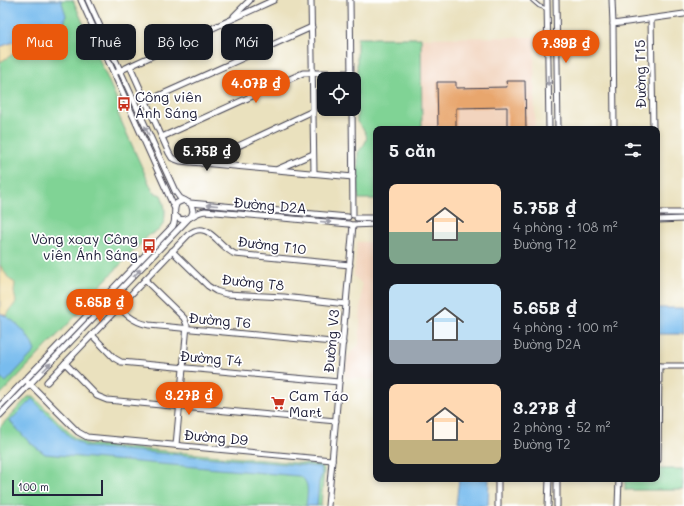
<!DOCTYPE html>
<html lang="vi">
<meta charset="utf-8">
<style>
body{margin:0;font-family:Mali,sans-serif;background:#242831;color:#f1f3f6;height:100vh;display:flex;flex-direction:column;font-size:15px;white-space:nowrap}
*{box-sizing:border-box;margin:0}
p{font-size:13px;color:#9ea1a6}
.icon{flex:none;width:22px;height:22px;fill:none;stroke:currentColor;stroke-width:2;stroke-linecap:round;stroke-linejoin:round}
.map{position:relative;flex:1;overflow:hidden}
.panel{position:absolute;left:373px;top:126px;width:287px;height:356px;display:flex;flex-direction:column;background:#171b24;border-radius:8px;box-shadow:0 2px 6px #0003}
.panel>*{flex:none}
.top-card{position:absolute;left:12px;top:24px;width:301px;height:36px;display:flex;gap:8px}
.tools{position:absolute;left:317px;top:72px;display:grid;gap:8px}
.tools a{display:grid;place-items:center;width:44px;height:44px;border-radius:8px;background:#171b24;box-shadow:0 2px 6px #0003;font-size:20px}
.scale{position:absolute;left:12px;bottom:10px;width:91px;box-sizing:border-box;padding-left:4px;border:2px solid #22223b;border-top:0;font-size:11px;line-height:14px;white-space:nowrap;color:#22223b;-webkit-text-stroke:3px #fff;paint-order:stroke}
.price{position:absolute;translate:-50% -34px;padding:0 9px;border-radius:14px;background:#ea580c;color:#fff;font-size:13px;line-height:26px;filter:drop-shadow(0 1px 2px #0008)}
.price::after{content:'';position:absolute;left:50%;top:24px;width:12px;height:9px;margin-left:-6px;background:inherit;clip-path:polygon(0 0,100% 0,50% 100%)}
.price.active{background:#222;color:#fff}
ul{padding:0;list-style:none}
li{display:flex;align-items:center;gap:12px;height:100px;padding:0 16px}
li span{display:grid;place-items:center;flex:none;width:112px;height:80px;border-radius:8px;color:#555}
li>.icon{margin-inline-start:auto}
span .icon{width:48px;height:48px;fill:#fffc;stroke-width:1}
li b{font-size:17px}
h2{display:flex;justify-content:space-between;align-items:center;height:48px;padding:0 16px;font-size:17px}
.tag{padding:0 14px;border-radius:8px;background:#171b24;box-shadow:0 2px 6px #0003;font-size:14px;line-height:36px}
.tag.active{background:#ea580c;color:#fff}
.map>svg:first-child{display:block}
.built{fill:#f2d4be}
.green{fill:#80d395;stroke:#517a68}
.sand{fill:#eeda9e;stroke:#887e6c}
.water{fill:#78bcee;stroke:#4d6f94}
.building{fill:#e8a66d}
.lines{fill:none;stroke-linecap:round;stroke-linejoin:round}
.lane-casing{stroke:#403f4f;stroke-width:4.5}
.street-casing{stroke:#403f4f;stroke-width:7}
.lane{stroke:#fff;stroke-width:2.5}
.street{stroke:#fff;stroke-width:5}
.oneway{fill:#9c9ca7}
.labels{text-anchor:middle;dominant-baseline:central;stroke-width:3.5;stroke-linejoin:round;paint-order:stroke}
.street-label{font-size:14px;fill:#22223b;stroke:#fff}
.poi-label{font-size:14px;fill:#22223b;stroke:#fff;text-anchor:start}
</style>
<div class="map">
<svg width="684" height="506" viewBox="0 0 684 506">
<rect width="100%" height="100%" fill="#fff"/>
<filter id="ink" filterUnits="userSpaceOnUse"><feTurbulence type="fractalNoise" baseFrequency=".025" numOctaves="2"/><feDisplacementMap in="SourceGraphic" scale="8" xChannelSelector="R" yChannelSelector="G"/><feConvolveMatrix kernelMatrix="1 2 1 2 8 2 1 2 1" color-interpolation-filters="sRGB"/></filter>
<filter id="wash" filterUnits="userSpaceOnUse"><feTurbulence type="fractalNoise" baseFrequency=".012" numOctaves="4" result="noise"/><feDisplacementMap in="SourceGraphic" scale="16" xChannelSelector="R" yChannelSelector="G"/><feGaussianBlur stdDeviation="0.9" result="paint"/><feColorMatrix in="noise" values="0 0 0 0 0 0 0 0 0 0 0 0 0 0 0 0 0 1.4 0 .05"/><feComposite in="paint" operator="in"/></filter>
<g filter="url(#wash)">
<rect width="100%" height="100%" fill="#eae1be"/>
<g class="built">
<polygon points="534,37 535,129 422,129 421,38"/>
<polygon points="357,242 376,242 376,380 345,377 347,357 359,345 362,284 354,276"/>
</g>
<g class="green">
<path d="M0 0H73L120 107 118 114 153 192 161 195C168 210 167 231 149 235L94 292V297L0 395Z"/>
<path d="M357 38H421L422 129H376V199H358V152C370 139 369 135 357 122Z"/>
<polygon points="28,397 34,397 74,437 87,444 320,465 324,469 321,506 0,506 0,427"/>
<polygon points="657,469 684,469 684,490 625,490 625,479 657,479"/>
</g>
<g class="sand">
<polygon points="22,40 38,41 37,43 25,47 0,62 0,47 13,42"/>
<polygon points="0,265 9,279 15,283 14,292 16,302 6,316 0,313"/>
</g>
<g class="water">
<path d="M0 0H61L66 15 64 25 60 24C56 33 49 39 38 39V41C24 38 12 42 0 47Z"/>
<rect x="657" y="308" width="27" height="26"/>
<path d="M0 313C17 322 28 332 35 351L6 382 0 377Z"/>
<path d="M32 399 70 437 86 447 320 467 322 474 319 482 317 506H306C307 495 311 481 299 476L45 454 29 442 10 421Z"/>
<polygon points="459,479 489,479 488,506 456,506"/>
</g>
<g id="blocks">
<polygon class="building" points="506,81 525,81 526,129 507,129 507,107 456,108 456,129 438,129 437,82 456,82 456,88 507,87"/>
</g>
</g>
<g filter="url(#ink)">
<use href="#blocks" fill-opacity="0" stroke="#403f4f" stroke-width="1"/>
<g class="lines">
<defs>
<polyline id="lane" points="532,0 539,6 547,9"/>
<g id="street">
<polyline points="81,0 174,207"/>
<polyline points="88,0 175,191 180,198 185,201"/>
<polyline points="311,0 314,173"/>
<polyline points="350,0 351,79"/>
<polyline points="547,0 549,129"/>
<polyline points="556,0 558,129"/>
<polyline points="612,0 613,24"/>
<polyline points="234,16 250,0"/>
<polyline points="651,19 653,129"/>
<polyline points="130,66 169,153 172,158 180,161 353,177"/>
<polyline points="117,72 274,0"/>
<polyline points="145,102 312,27"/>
<polyline points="352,109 353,215"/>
<polyline points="614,129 613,24 684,14"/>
<polyline points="162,137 303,73 351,73"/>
<polyline points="202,163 313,111"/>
<polyline points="278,169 313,154"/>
<polyline points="190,203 348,217"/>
<polyline points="657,213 684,213"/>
<path d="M175 215C184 227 193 212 205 211L349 224 352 225 376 224"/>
<polyline points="357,218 376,218"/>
<polyline points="657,220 684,219"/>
<polyline points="172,251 208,286 216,291 226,294 284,297 346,304"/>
<polyline points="145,280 184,318 187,325 176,445"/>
<path d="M110 298C122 311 132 322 149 325L343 343"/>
<polyline points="92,335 114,358 121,362 339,382"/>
<polyline points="65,363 97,396 107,400 336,421"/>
<polyline points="657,366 684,366"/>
<polyline points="25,379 78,432 87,437 332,460"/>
<path d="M47 382 188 235C208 218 218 247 235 254L350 265"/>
<path d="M0 406 173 226C177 218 172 210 177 203L184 200 191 204 193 211 191 217"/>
<polyline points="0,415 188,219"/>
<polyline points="658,460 659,366"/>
<polyline points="328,506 353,225"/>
<polyline points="498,506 498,479"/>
<polyline points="548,506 549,479"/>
<polyline points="557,506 557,479"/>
<polyline points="618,506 619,479"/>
</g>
</defs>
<use href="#lane" class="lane-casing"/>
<use href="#street" class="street-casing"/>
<use href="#lane" class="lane"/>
<use href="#street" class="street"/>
</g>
<defs><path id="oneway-solid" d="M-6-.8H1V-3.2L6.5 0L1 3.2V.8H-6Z"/></defs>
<g class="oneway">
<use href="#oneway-solid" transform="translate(548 81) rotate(89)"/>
<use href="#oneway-solid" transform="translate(147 131) rotate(-114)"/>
<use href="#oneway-solid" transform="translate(212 205) rotate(-175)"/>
<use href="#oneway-solid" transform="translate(326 222) rotate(5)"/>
<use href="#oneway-solid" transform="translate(137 273) rotate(-47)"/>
<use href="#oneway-solid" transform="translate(47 367) rotate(-46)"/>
</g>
</g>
<defs>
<symbol id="bus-bare" viewBox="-9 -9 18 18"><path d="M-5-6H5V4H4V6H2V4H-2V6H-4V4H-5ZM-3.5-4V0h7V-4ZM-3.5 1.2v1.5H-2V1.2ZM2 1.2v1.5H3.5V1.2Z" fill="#c8321e" stroke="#fff" stroke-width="2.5" paint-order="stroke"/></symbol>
<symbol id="supermarket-bare" viewBox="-9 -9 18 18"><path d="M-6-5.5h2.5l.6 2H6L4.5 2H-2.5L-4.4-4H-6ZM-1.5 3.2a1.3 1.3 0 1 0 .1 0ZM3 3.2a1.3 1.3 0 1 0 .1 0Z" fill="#c8321e" stroke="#fff" stroke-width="2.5" paint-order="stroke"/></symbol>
</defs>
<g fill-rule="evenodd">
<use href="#bus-bare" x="114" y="94" width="20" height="20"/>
<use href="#bus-bare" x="139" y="236" width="20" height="20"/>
<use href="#supermarket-bare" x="268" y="393" width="20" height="20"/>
</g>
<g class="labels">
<g class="street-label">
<text transform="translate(640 74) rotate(-91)">Đường T15</text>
<text transform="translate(270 205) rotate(5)">Đường D2A</text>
<text transform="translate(272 245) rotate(7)">Đường T10</text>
<text transform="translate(253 282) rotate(6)">Đường T8</text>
<text transform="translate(220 320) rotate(5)">Đường T6</text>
<text transform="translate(331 341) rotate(-85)">Đường V3</text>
<text transform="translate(211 358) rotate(5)">Đường T4</text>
<text transform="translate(216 437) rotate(5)">Đường D9</text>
</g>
<g class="poi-label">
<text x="135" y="96">Công viên<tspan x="135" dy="16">Ánh Sáng</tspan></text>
<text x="138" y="238" text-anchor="end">Vòng xoay Công<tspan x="138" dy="16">viên Ánh Sáng</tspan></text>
<text x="289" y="395">Cam Táo<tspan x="289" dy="16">Mart</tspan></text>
</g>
</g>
</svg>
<div class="tools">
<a><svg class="icon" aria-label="locate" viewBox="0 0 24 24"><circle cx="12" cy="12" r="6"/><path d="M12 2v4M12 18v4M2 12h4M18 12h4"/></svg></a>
</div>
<div class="scale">100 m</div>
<b class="price" style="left:566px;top:64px">7.39B ₫</b>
<b class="price" style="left:256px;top:104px">4.07B ₫</b>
<b class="price active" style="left:207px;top:172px">5.75B ₫</b>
<b class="price" style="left:100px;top:323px">5.65B ₫</b>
<b class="price" style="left:189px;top:416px">3.27B ₫</b>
<div class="top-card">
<a class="tag active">Mua</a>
<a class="tag">Thuê</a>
<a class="tag">Bộ lọc</a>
<a class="tag">Mới</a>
</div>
<section class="panel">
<h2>5 căn<svg class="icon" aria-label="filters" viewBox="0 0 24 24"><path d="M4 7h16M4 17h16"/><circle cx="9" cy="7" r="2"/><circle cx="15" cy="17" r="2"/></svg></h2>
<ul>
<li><span style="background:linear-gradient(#ffd9b3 60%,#7fa58c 0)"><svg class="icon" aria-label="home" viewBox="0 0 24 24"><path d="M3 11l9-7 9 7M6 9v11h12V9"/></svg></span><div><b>5.75B ₫</b><p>4 phòng · 108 m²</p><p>Đường T12</p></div></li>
<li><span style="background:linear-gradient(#bfe0f5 70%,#9aa5b1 0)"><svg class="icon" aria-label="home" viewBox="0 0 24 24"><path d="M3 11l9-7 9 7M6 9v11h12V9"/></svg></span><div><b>5.65B ₫</b><p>4 phòng · 100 m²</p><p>Đường D2A</p></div></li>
<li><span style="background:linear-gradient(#ffd9b3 70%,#c2b280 0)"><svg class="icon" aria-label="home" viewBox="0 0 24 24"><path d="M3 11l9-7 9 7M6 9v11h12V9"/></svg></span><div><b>3.27B ₫</b><p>2 phòng · 52 m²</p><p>Đường T2</p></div></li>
</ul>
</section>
</div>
